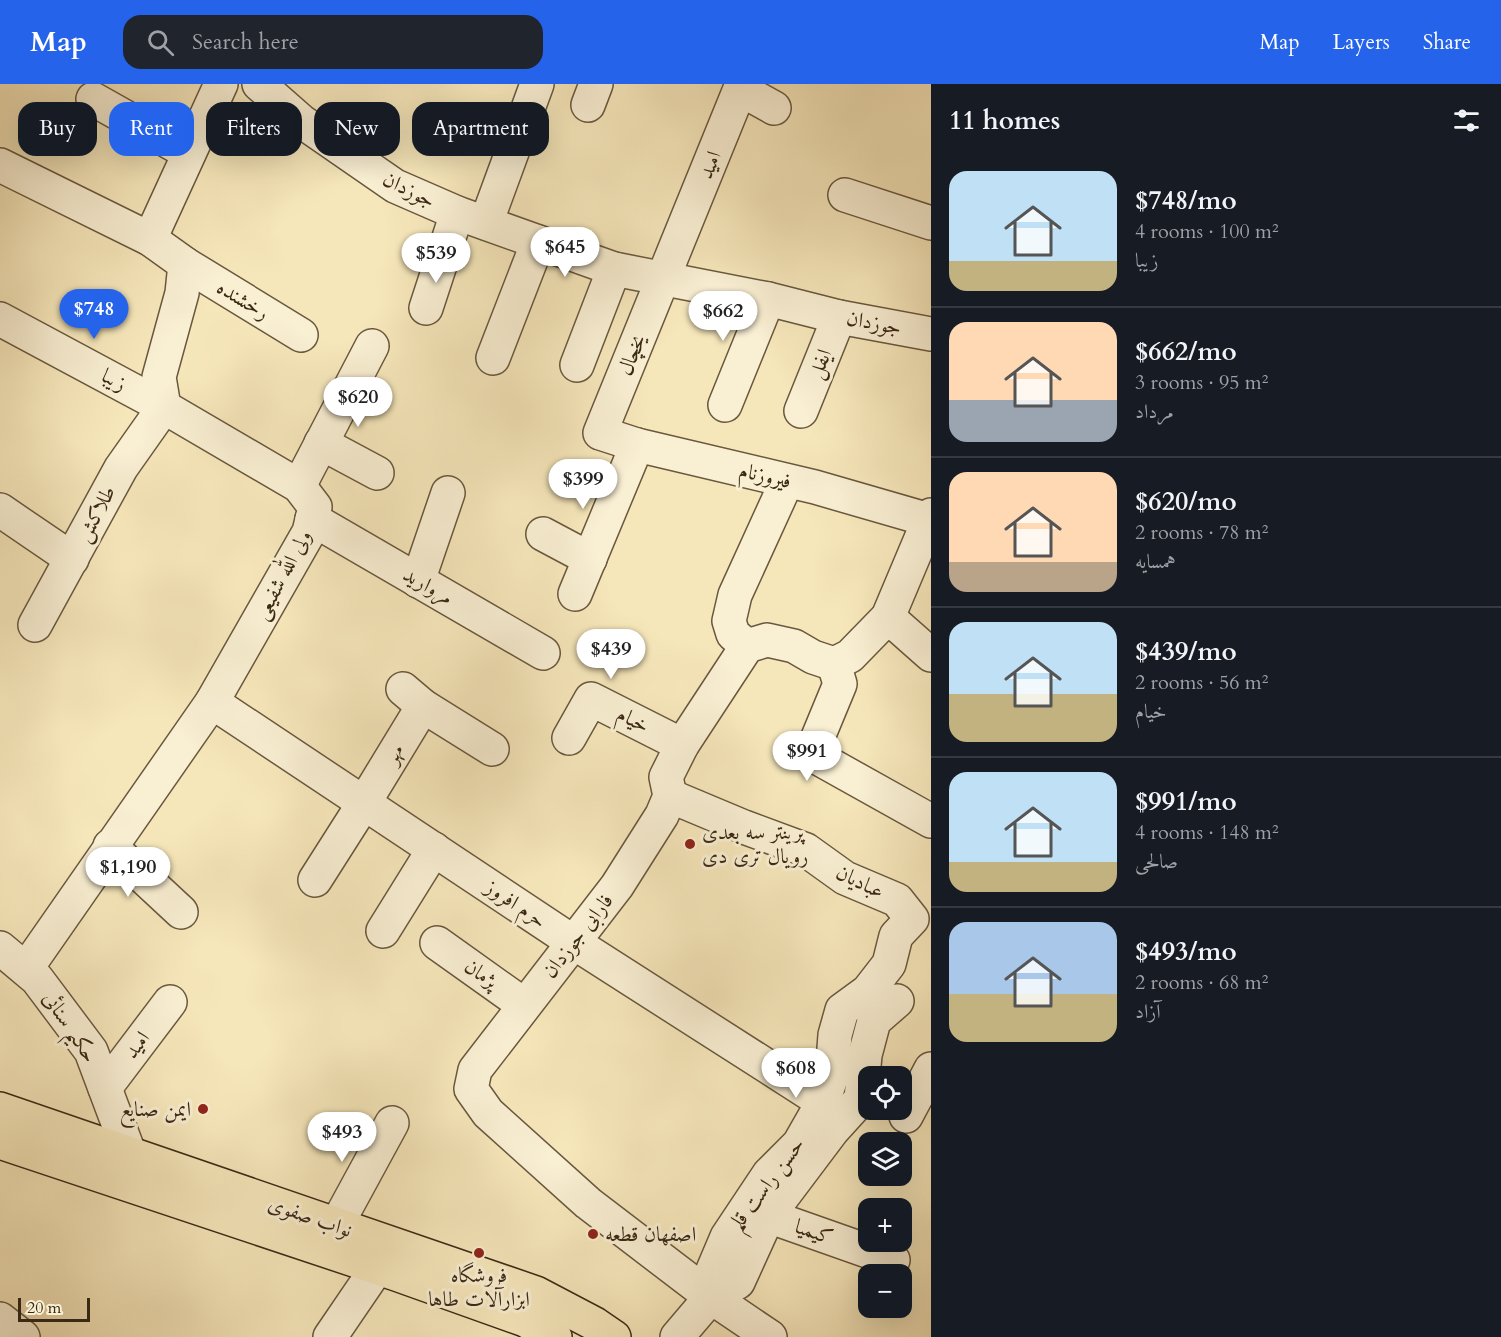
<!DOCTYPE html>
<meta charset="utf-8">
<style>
body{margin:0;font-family:Cardo,Amiri,serif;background:#20242c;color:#f1f3f6;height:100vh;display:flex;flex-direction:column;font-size:22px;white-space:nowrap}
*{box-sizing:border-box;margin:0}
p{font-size:20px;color:#9ea1a6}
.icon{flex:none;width:33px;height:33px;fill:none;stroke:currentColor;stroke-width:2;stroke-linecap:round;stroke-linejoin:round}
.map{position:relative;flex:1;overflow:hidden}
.panel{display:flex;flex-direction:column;background:#171b24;width:570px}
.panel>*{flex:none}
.guide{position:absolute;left:18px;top:18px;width:570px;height:54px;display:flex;gap:12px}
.buttons{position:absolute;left:858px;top:982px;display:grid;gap:12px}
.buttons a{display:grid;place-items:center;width:54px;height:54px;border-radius:12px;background:#171b24;box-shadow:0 6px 24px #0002;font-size:30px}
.scale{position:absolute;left:18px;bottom:15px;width:72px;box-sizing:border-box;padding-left:6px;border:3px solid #3a2915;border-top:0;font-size:16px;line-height:21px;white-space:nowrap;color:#3a2915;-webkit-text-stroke:4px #f9efd3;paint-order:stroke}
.price{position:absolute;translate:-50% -51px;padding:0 14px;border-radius:21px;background:#fff;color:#222;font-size:20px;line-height:39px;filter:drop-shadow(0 2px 3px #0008)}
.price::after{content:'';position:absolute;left:50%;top:36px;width:18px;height:14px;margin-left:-9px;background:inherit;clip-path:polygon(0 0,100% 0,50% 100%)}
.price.selected{background:#2563eb;color:#fff}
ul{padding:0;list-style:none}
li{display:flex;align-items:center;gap:18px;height:150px;padding:0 18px}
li+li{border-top:2px solid #363941}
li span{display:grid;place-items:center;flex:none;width:168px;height:120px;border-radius:18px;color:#555}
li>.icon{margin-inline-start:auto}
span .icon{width:72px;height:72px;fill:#fffc;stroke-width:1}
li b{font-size:26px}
h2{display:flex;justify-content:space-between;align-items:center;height:72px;padding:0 18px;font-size:26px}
.chip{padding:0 21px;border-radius:18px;background:#171b24;box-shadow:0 6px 24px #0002;font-size:21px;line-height:54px}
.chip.selected{background:#2563eb;color:#fff}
header{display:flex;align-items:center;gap:36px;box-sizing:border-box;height:84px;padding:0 30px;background:#2563eb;color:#fff}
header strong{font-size:28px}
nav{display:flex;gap:33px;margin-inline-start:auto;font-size:21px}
.search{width:420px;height:54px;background:#20242c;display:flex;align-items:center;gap:15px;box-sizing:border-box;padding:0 21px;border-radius:18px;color:#9ea1a6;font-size:22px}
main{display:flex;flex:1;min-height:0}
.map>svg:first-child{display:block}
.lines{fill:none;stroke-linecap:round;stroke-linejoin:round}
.minor-casing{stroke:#69583e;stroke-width:36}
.major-casing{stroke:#3a2915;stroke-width:36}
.minor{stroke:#f9efd3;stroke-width:33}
.major{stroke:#f6e7bb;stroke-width:33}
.poi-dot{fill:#8f2418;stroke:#f9efd3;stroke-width:2}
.labels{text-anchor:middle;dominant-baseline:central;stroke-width:6;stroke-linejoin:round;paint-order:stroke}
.street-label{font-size:21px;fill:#3a2915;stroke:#f9efd3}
.poi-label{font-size:21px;fill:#3a2915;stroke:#f9efd3;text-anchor:start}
</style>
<header>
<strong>Map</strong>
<div class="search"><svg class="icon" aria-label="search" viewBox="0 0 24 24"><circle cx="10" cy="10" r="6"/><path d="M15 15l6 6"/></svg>Search here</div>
<nav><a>Map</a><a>Layers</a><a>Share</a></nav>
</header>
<main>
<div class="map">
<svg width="931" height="1253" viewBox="0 0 931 1253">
<rect width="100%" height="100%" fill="#f6e7bb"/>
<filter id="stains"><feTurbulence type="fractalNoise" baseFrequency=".00333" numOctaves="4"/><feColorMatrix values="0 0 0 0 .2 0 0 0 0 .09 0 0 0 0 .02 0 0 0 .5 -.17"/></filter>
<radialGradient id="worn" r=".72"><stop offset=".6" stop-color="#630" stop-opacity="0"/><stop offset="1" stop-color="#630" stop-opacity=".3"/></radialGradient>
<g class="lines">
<defs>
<g id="minor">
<polyline points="259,0 301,37 395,102 457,129 614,185 768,215 839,233 931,250"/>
<polyline points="93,15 189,69"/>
<polyline points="588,21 596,0"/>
<polyline points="774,24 740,5 600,349 637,361 815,403 929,436"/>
<polyline points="0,81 150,155 185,180 182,209 159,293 164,323 299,402 315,423 309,448 212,618 26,885"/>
<polyline points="845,111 931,139"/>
<polyline points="486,139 537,0"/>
<polyline points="150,155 221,0"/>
<polyline points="185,180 301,251"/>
<polyline points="426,224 457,129"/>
<polyline points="0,235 164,323 121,384 35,541"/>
<polyline points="493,274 538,158"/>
<polyline points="577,281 614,185"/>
<polyline points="725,321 768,215"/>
<polyline points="801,327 839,233"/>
<polyline points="321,359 377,389"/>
<polyline points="299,402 372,262"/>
<polyline points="0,426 72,475"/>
<polyline points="312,435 543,569"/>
<polyline points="543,450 590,475"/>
<polyline points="418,497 448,409"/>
<polyline points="575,510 637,361"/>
<polyline points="888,533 931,571"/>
<polyline points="747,562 733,550 729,537 735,511 787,397"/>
<polyline points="834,580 840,600 811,670 931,737"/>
<polyline points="403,605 423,622 492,665"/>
<polyline points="212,618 573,858 823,1018"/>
<polyline points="569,654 591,615 682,661"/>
<polyline points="670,712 744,743 806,766 845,794 897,816 912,835 896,852 889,880 868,907 842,926 835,951 832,991 823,1018 799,1060 769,1090 727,1153 713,1186 711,1213"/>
<polyline points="110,762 181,828"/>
<polyline points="315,796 364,719 423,622"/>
<polyline points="383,847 434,765"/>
<polyline points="437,859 524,921"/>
<polyline points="0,864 37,895 91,967 130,1071"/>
<polyline points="105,1004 170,918"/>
<polyline points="906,1032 931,985"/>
<polyline points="768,1132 893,1176"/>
<polyline points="336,1142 392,1039"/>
<polyline points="0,1235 23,1253"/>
<polyline points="330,1253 377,1184"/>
<polyline points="677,1253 711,1213 738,1198 768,1132 832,1047 861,1015 865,971 874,937 897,917"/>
<polyline points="770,1253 711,1213 588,1119 488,1029 471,1005 475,986 617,802 662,731 670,712 666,693 682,661 747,562 767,556 794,562 813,573 834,580 850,572 888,533 931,431"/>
</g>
<g id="major">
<polyline points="0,1025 536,1209 595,1240 614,1253"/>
<polyline points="0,1058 396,1190 525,1236 555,1253"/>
</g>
</defs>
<use href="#minor" class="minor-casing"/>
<use href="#major" class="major-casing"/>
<use href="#minor" class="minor"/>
<use href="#major" class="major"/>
</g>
<g class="poi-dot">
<circle cx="690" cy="760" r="6"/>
<circle cx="203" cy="1025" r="6"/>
<circle cx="593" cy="1150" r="6"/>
<circle cx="479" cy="1169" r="6"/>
</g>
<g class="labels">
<g class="street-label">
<text transform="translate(710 81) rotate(-68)">امید</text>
<text transform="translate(409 106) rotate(27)">جوزدان</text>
<text transform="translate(243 216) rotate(31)">رخشنده</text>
<text transform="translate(874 239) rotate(11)">جوزدان</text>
<text transform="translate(632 271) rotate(-68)">یخچال</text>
<text transform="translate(820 280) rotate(-68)">ایفل</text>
<text transform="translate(114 296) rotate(28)">زیبا</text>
<text transform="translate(765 392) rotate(13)">فیروزنام</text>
<text transform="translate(96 430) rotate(-62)">طلاکش</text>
<text transform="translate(283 491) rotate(-62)">ولی الله شفیعی</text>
<text transform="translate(428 502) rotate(30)">مروارید</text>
<text transform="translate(633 636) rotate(27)">خیام</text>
<text transform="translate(394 670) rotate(-59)">مهر</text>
<text transform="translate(860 798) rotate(26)">عبادیان</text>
<text transform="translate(516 820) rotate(34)">حرم افروز</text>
<text transform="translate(578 852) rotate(-52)">فارابی جوزدان</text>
<text transform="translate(481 890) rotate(35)">پژمان</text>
<text transform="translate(70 943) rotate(56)">حکیم سنائی</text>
<text transform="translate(137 961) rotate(-53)">امید</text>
<text transform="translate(767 1100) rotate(-53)">حسن راست قلم</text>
<text transform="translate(310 1133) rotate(19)">نواب صفوی</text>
<text transform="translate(814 1148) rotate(19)">کیمیا</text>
</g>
<g class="poi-label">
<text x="702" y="748">پرینتر سه بعدی<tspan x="702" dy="24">رویال تری دی</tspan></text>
<text x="191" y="1025" text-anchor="end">ایمن صنایع</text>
<text x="605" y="1150">اصفهان قطعه</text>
<text x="479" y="1191" text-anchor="middle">فروشگاه<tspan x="479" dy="24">ابزارآلات طاها</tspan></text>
</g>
</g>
<rect width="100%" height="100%" filter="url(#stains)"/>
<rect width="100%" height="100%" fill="url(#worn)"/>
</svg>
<div class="buttons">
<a><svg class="icon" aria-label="locate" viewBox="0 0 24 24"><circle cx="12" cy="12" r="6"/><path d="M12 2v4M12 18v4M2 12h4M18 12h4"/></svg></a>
<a><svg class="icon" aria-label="layers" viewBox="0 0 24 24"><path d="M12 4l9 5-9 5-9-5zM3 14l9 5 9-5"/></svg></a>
<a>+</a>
<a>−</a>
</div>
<div class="scale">20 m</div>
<b class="price" style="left:565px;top:194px">$645</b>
<b class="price" style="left:436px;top:200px">$539</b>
<b class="price selected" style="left:94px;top:256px">$748</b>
<b class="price" style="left:723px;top:258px">$662</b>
<b class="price" style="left:358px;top:344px">$620</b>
<b class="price" style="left:583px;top:426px">$399</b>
<b class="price" style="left:611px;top:596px">$439</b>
<b class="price" style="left:807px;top:698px">$991</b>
<b class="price" style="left:128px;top:814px">$1,190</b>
<b class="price" style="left:796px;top:1015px">$608</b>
<b class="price" style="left:342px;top:1079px">$493</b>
<div class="guide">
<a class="chip">Buy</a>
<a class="chip selected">Rent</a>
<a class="chip">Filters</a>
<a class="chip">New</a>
<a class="chip">Apartment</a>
</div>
</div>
<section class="panel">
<h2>11 homes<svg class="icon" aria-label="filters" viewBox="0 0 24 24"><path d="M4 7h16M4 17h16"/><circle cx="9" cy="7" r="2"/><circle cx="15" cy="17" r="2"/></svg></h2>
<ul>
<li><span style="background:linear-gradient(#bfe0f5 75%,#c2b280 0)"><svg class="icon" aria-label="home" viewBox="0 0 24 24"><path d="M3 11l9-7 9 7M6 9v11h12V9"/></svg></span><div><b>$748/mo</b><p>4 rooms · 100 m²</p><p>زیبا</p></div></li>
<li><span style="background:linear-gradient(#ffd9b3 65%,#9aa5b1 0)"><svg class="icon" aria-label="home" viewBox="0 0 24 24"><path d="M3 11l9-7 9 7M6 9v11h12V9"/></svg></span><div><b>$662/mo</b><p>3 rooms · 95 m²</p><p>مرداد</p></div></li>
<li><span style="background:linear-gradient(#ffd9b3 75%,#b9a48a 0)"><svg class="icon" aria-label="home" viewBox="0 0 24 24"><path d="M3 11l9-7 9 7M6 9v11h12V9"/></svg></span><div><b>$620/mo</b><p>2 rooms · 78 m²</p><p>همسایه</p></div></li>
<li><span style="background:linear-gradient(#bfe0f5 60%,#c2b280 0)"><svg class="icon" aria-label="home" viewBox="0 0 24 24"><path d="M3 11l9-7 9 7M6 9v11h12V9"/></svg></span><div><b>$439/mo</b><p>2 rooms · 56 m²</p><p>خیام</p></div></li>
<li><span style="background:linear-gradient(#bfe0f5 75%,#c2b280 0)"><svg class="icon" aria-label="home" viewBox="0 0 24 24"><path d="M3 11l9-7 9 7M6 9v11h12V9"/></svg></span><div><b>$991/mo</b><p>4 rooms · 148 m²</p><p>صالحی</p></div></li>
<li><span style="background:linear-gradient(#a9c7e8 60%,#c2b280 0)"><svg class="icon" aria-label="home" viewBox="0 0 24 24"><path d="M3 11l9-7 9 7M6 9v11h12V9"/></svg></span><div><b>$493/mo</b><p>2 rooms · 68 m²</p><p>آزاد</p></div></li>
</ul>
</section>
</main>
